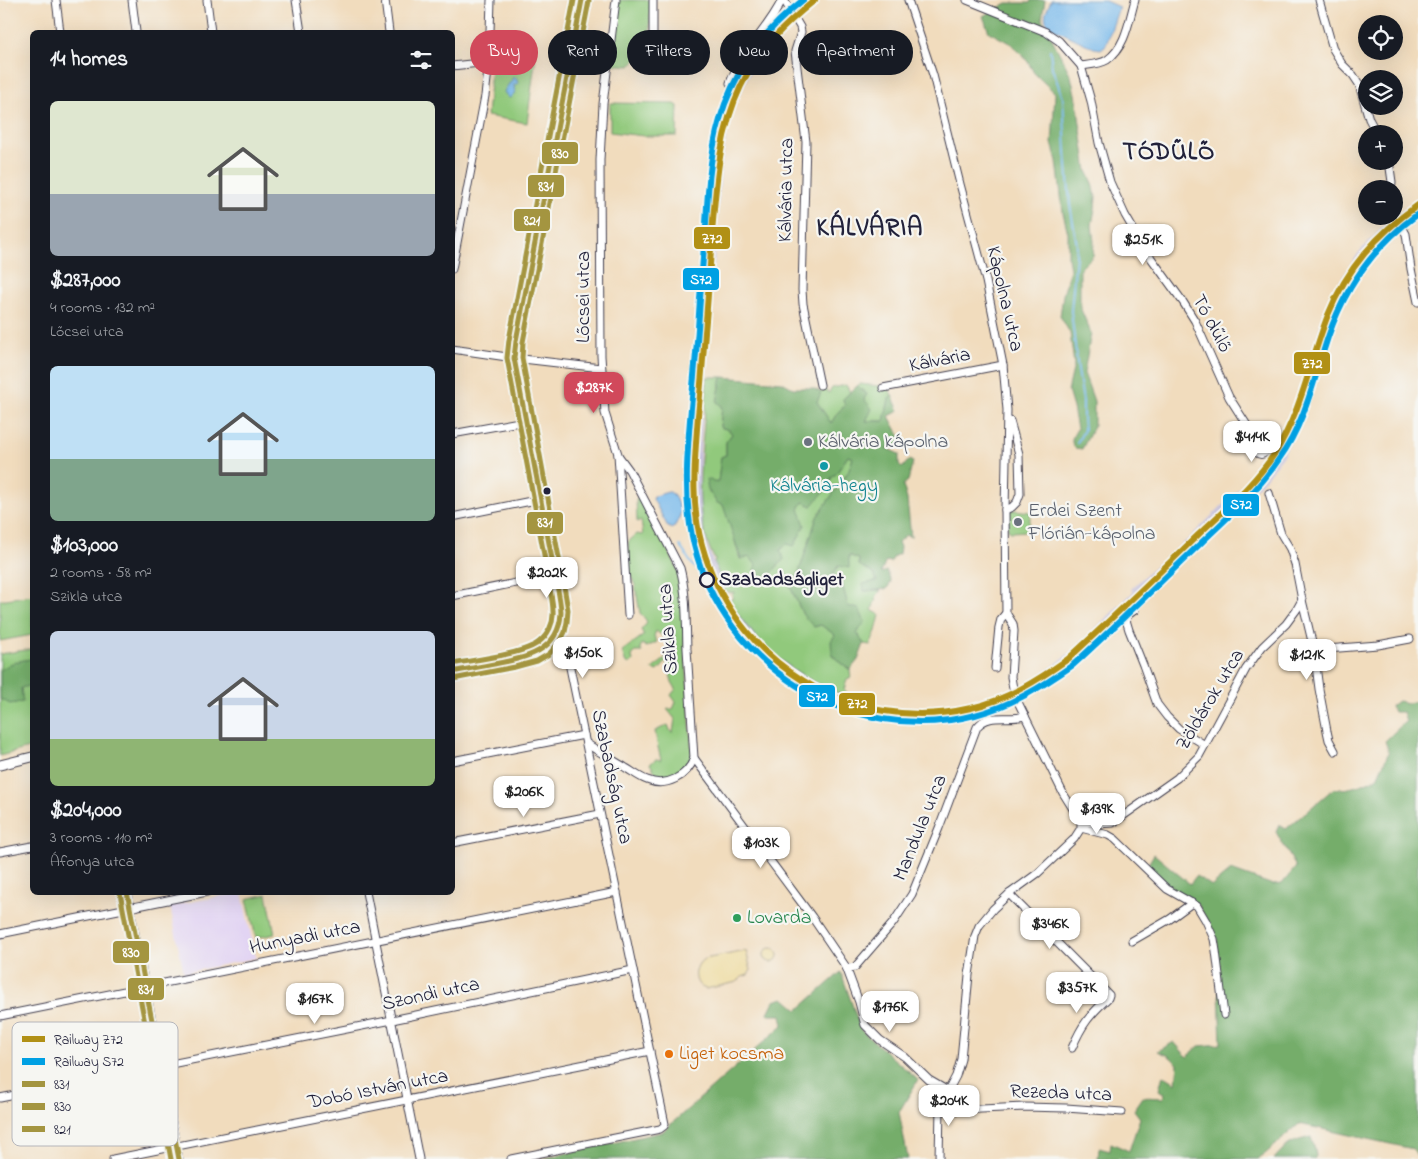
<!DOCTYPE html>
<meta charset="utf-8">
<style>
body{margin:0;font-family:"Indie Flower",sans-serif;background:#242831;color:#f1f3f6;height:100vh;display:flex;flex-direction:column;font-size:19px;white-space:nowrap}
*{box-sizing:border-box;margin:0}
p{font-size:16px;color:#9ea1a6}
.icon{flex:none;width:28px;height:28px;fill:none;stroke:currentColor;stroke-width:2;stroke-linecap:round;stroke-linejoin:round}
.map{position:relative;flex:1;overflow:hidden}
.panel{position:absolute;left:30px;top:30px;width:425px;height:865px;display:flex;flex-direction:column;background:#171b24;border-radius:8px;box-shadow:0 5px 20px #0002}
.panel>*{flex:none}
.hud{position:absolute;left:470px;top:30px;width:475px;height:45px;display:flex;gap:10px}
.buttons{position:absolute;left:1358px;top:15px;display:grid;gap:10px}
.buttons a{display:grid;place-items:center;width:45px;height:45px;border-radius:50%;background:#171b24;box-shadow:0 5px 20px #0002;font-size:25px}
.price{position:absolute;translate:-50% -42px;padding:0 11px;border-radius:10px;background:#fff;color:#222;font-size:16px;line-height:32px;filter:drop-shadow(0 1px 2px #0008)}
.price::after{content:'';position:absolute;left:50%;top:30px;width:15px;height:11px;margin-left:-8px;background:inherit;clip-path:polygon(0 0,100% 0,50% 100%)}
.price.on{background:#d1495b;color:#fff}
ul{padding:0;list-style:none}
li{display:grid;align-content:center;gap:10px;height:265px;padding:0 20px}
li span{display:grid;place-items:center;height:155px;border-radius:8px;color:#555}
li>.icon{margin-inline-start:auto}
span .icon{width:90px;height:90px;fill:#fffc;stroke-width:1}
li b{font-size:21px}
h2{display:flex;justify-content:space-between;align-items:center;height:60px;padding:0 20px;font-size:21px}
.tag{padding:0 18px;border-radius:22px;background:#171b24;box-shadow:0 5px 20px #0002;font-size:18px;line-height:45px}
.tag.on{background:#d1495b;color:#fff}
.map>svg:first-child{display:block}
.built{fill:#e2d4f3}
.industrial{fill:#c5c0da}
.green{fill:#91c97b;stroke:#5a765b}
.forest{fill:#74ad6b;stroke:#4b6853}
.sand{fill:#eeda9e;stroke:#887e6c}
.water{fill:#76b8eb;stroke:#4c6d93}
.lines{fill:none;stroke-linecap:round;stroke-linejoin:round}
.stream{stroke:#76b8eb;stroke-width:2}
.minor-casing{stroke:#413e4e;stroke-width:9}
.tertiary-casing{stroke:#413e4e;stroke-width:11}
.minor{stroke:#fff;stroke-width:7}
.tertiary{stroke:#fff;stroke-width:9}
.bus-1-casing{stroke:#f6f6f2;stroke-width:9}
.bus-2-casing{stroke:#f6f6f2;stroke-width:9}
.bus-3-casing{stroke:#f6f6f2;stroke-width:9}
.bus-1{stroke:#a49540;stroke-width:5}
.bus-2{stroke:#a49540;stroke-width:5}
.bus-3{stroke:#a49540;stroke-width:5}
.rail-1-casing{stroke:#f6f6f2;stroke-width:10}
.rail-2-casing{stroke:#f6f6f2;stroke-width:10}
.rail-1{stroke:#b19015;stroke-width:6}
.rail-2{stroke:#00a0e3;stroke-width:6}
.worship-dot{fill:#6b7280;stroke:#f6f6f2;stroke-width:2}
.culture-dot{fill:#0f9aa8;stroke:#f6f6f2;stroke-width:2}
.bus-dot{fill:#22223b;stroke:#f6f6f2;stroke-width:2}
.stop-dot{fill:#f6f6f2;stroke:#22223b;stroke-width:2.5}
.leisure-dot{fill:#2e9e5b;stroke:#f6f6f2;stroke-width:2}
.food-dot{fill:#e8710a;stroke:#f6f6f2;stroke-width:2}
.labels{text-anchor:middle;dominant-baseline:central;stroke-width:4.5;stroke-linejoin:round;paint-order:stroke}
.street-label{font-size:20px;fill:#22223b;stroke:#f6f6f2}
.worship-label{font-size:20px;fill:#5b616d;stroke:#f6f6f2;text-anchor:start}
.culture-label{font-size:20px;fill:#0d838f;stroke:#f6f6f2}
.stop-label{font-size:20px;font-weight:bold;fill:#22223b;stroke:#f6f6f2;text-anchor:start}
.leisure-label{font-size:20px;fill:#27864d;stroke:#f6f6f2;text-anchor:start}
.food-label{font-size:20px;fill:#c56008;stroke:#f6f6f2;text-anchor:start}
.district-label{font-size:25px;font-weight:bold;letter-spacing:1px;fill:#22223b;stroke:#f6f6f2}
.key{fill:#f6f6f2;stroke:#b6b6bb;stroke-width:1}
.key-label{font-size:14px;fill:#22223b}
.line-badge{stroke:#f6f6f2;stroke-width:2}
.badge-label{font-size:14px;text-anchor:middle;font-weight:bold;fill:#fff}
</style>
<div class="map">
<svg width="1418" height="1159" viewBox="0 0 1418 1159">
<rect width="100%" height="100%" fill="#f6f6f2"/>
<filter id="ink" filterUnits="userSpaceOnUse"><feTurbulence type="fractalNoise" baseFrequency=".02" numOctaves="2"/><feDisplacementMap in="SourceGraphic" scale="10" xChannelSelector="R" yChannelSelector="G"/><feConvolveMatrix kernelMatrix="1 2 1 2 8 2 1 2 1" color-interpolation-filters="sRGB"/></filter>
<filter id="wash" filterUnits="userSpaceOnUse"><feTurbulence type="fractalNoise" baseFrequency=".0096" numOctaves="4" result="noise"/><feDisplacementMap in="SourceGraphic" scale="20" xChannelSelector="R" yChannelSelector="G"/><feGaussianBlur stdDeviation="1.12" result="paint"/><feColorMatrix in="noise" values="0 0 0 0 0 0 0 0 0 0 0 0 0 0 0 0 0 1.4 0 .05"/><feComposite in="paint" operator="in"/></filter>
<g filter="url(#wash)">
<rect width="100%" height="100%" fill="#f1dcbd"/>
<polygon class="built" points="237,893 242,893 256,958 184,973 170,906"/>
<polygon class="industrial" points="809,0 820,0 791,23 774,40 756,64 748,77 735,105 727,133 721,168 700,452 699,488 701,513 707,545 725,591 734,608 760,640 792,669 826,690 861,703 891,710 919,711 945,710 980,703 994,699 1028,683 1052,667 1073,650 1133,592 1131,589 1150,571 1189,538 1248,480 1263,463 1271,452 1288,422 1300,392 1325,310 1341,280 1359,252 1380,230 1399,213 1418,201 1418,215 1388,238 1359,271 1351,284 1330,330 1310,395 1298,426 1282,457 1265,479 1219,527 1186,558 1144,592 1091,642 1056,673 1044,682 1020,695 996,705 971,712 931,718 891,717 859,711 840,704 823,697 799,685 764,658 739,629 737,631 721,609 711,590 700,564 695,546 690,514 689,488 691,453 693,452 714,167 717,148 724,119 729,103 742,74 751,61 770,36 786,18"/>
<g class="green">
<polygon points="618,0 650,0 650,44 630,66 610,64"/>
<polygon points="493,50 536,54 527,123 487,116"/>
<polygon points="610,103 675,104 678,106 677,136 644,136 610,132"/>
<path d="M707 377H722L717 402 722 406 720 427 729 430 732 434 726 442V455L721 457 718 482 740 559 750 557 756 565 764 581 784 559 780 551 787 544 799 509 803 502 827 488 832 477 836 474 848 456 853 458 848 472 817 517 798 575 790 586 803 615 814 627 821 625 835 635 832 655 850 670 851 678 847 680 844 689 848 694 861 699V702C817 687 777 664 747 626 740 617 734 609 729 600L733 598 732 595 734 593V592L730 593 729 591 726 593 714 562 715 560C696 523 699 487 702 446 704 423 706 400 707 377Z"/>
<polygon points="860,384 888,387 892,395 889,399 884,421 865,421 864,399 867,394 857,386"/>
<polygon points="846,385 850,392 843,399 845,406 838,412 831,423 817,402 821,392 824,389 829,393 832,388"/>
<path d="M641 495 681 576 692 756C686 773 675 778 658 776L650 764 656 759 661 760 657 743 655 731 668 725 671 732H673L675 719 667 709H673L676 702 671 695 676 689 672 682 667 661 658 671 652 669 665 659 669 645 664 637 656 631 654 636 657 642 647 647 642 644 640 648 642 652H635L632 656 633 661 629 664 625 661 622 651 644 635 641 630 647 623 646 620 640 613 635 585 629 572 628 542 637 534 643 535 641 521 637 522 636 500Z"/>
<polygon points="1008,510 1014,510 1031,512 1028,531 1011,532 1008,530"/>
<polygon points="848,555 859,559 859,565 874,574 878,582 864,584 864,591 881,590 877,595 872,610 880,615 876,631 870,645 864,644 857,633 848,606 842,583 833,575 838,566"/>
<polygon points="32,595 32,635 0,641 0,600"/>
<polygon points="32,649 32,747 0,756 0,654"/>
<polygon points="267,894 275,934 256,938 247,899"/>
</g>
<g class="forest">
<path d="M1031 0H1045L1042 19 1071 76 1077 103 1087 171 1093 183 1096 197 1095 209 1092 225 1094 242 1093 256 1080 269V307L1091 333 1084 373 1094 401V426L1082 449 1075 448C1069 441 1073 436 1077 429L1073 408 1068 391 1074 365 1070 333 1060 316 1063 295 1070 270 1068 258V233L1063 213 1057 161 1052 143 1055 93 1034 73 1028 62 1013 45 989 32 983 16 1007 3H1030Z"/>
<polygon points="722,377 782,382 793,388 812,388 821,392 817,402 831,423 838,412 845,406 843,399 857,386 867,394 864,399 872,409 866,421 884,421 889,399 892,395 899,411 889,416 904,444 886,448 899,454 899,465 902,468 909,460 913,462 908,481 903,485 907,499 911,537 906,535 898,542 900,547 899,554 894,556 891,562 886,561 881,573 887,571 891,582 887,589 864,591 863,584 877,581 874,574 859,565 859,559 849,555 849,568 838,566 833,575 842,583 848,606 859,609 865,622 857,633 864,644 858,660 850,670 832,655 831,641 835,635 821,625 814,627 803,615 790,586 798,575 817,517 848,472 853,458 848,456 836,474 832,477 827,488 812,506 803,502 799,509 805,525 794,546 787,544 780,550 784,559 764,581 754,570 756,565 750,557 741,559 723,505 717,503 708,490 706,479 718,482 721,457 726,455 726,442 732,434 729,430 720,427 722,406 717,402"/>
<path d="M32 659V685L21 688 23 702 10 704 0 699V671C9 663 20 660 32 659Z"/>
<path d="M1398 701 1408 703 1418 701V1157L1413 1149 1299 1124 1265 1154 1257 1159H1098L1099 1148 1110 1151 1111 1143 1129 1151 1140 1118 1134 1110 1143 1097 1163 1098 1165 1094 1159 1090 1163 1075 1176 1083 1178 1064 1169 1056 1158 1051 1174 1042 1187 1057 1199 1046 1221 1044 1217 939 1198 905 1168 887 1147 866 1154 854 1190 884 1196 876 1212 886 1231 870 1273 885 1282 884 1296 867 1276 832 1279 825 1286 829 1333 789C1350 790 1361 785 1377 778L1389 752 1385 741 1406 721 1403 712H1394L1391 706Z"/>
<polygon points="841,972 861,1030 918,1080 899,1112 908,1159 541,1159 662,1132 783,1025 781,1015 769,1015 768,1013 774,1001 784,998 798,1010"/>
<path d="M1311 1137 1315 1150 1316 1156 1314 1159H1274C1288 1143 1291 1142 1311 1137Z"/>
</g>
<g class="sand">
<circle cx="771" cy="955" r="7"/>
<path d="M746 951 751 970 748 975 742 977 737 982 706 989C692 985 693 966 704 959Z"/>
</g>
<g class="water">
<path d="M1051 0H1103L1119 7 1106 45 1101 49 1094 48 1050 27C1041 18 1047 11 1051 0Z"/>
<path d="M513 77H515L518 82 517 84 514 85 515 93 510 98 508 97 504 92C506 86 512 82 513 77Z"/>
<polygon points="668,492 670,492 674,495 681,511 678,522 672,529 668,527 653,499 654,496"/>
</g>
<g class="lines">
<g class="stream">
<polyline points="1050,50 1052,68 1063,98 1066,152 1070,205 1077,245 1071,311 1078,370 1083,401 1083,417 1084,430 1077,443"/>
<polyline points="680,546 693,566 696,567"/>
</g>
</g>
</g>
<g filter="url(#ink)">
<g class="lines">
<defs>
<g id="minor">
<polyline points="56,0 60,32"/>
<polyline points="132,0 136,32"/>
<polyline points="207,0 211,32"/>
<polyline points="296,0 301,32"/>
<polyline points="385,0 389,32"/>
<polyline points="616,0 603,104 600,160 601,356 605,413 618,454 628,615"/>
<polyline points="653,0 653,45"/>
<polyline points="784,0 800,27 801,32 795,51 806,142 802,290 803,304 820,385"/>
<polyline points="908,0 933,75 960,184 986,281 1003,365 1007,410 1005,510 1006,613 1013,624 1014,631 1011,677 1014,694 1063,793 1081,822 1098,824 1113,823 1177,778 1199,756 1205,745 1246,669 1262,647 1286,624 1297,609 1302,600"/>
<polyline points="967,0 1046,32 1059,41 1081,66 1091,101 1099,143 1110,182 1125,215 1146,251 1183,302 1195,321 1229,397 1250,430 1257,445"/>
<polyline points="1319,0 1333,49 1342,64 1353,75 1359,84 1369,119 1377,134"/>
<polyline points="452,66 489,62"/>
<path d="M1081 66C1088 65 1101 64 1107 60 1126 47 1129 20 1135 0"/>
<path d="M730 83C741 51 768 30 782 0"/>
<polyline points="1389,161 1392,182 1391,189"/>
<polyline points="1394,212 1406,234 1411,269 1418,302"/>
<polyline points="452,269 485,96 489,62 491,0"/>
<polyline points="452,349 514,358 601,368"/>
<polyline points="883,388 1003,365"/>
<polyline points="452,434 525,421"/>
<circle cx="1261" cy="449" r="5.5"/>
<polyline points="1269,493 1281,534 1290,549 1295,564 1302,600 1314,650 1319,689 1327,731 1329,740 1335,751"/>
<polyline points="1005,510 1012,507 1017,502 1020,494 1019,454 1010,421"/>
<polyline points="452,517 541,499"/>
<polyline points="452,596 555,575"/>
<polyline points="1135,610 1128,615 1126,620 1129,630 1143,665 1157,704 1167,717 1179,729 1205,745"/>
<polyline points="1314,650 1378,645 1410,639"/>
<polyline points="995,668 999,627 1001,619 1006,613"/>
<path d="M586 743C599 752 613 760 626 768 633 772 639 777 647 780 666 788 688 776 694 758 692 722 689 685 687 649 686 622 687 594 680 568L629 470 618 455"/>
<polyline points="694,758 812,917 846,967 859,1002 865,1025 880,1040 905,1057 929,1080 948,1091"/>
<polyline points="452,761 584,735"/>
<polyline points="1081,828 1108,835 1115,839 1167,889 1197,906 1206,921 1214,939 1216,951 1224,1015"/>
<polyline points="452,843 600,814"/>
<polyline points="0,852 32,846"/>
<polyline points="127,892 179,1159"/>
<polyline points="366,892 419,1159"/>
<path d="M1009 894 1109 995 1108 998C1090 1015 1082 1024 1072 1048"/>
<polyline points="0,934 207,892"/>
<polyline points="1132,941 1170,919 1192,903"/>
<path d="M846 967 850 968 855 967 893 923 912 894 939 828 977 727C989 712 1008 721 1025 716"/>
<polyline points="0,1016 617,892"/>
<polyline points="0,1098 392,1020 633,970"/>
<polyline points="939,1111 1024,1107 1066,1108 1122,1112"/>
<polyline points="113,1159 650,1051"/>
<polyline points="511,1159 660,1129 664,1126 665,1124 568,658 564,650 554,637"/>
<polyline points="939,1159 940,1106 956,1076 961,1059 969,975 975,936 979,926 993,909 1009,894 1038,873 1074,839 1081,828 1081,822"/>
</g>
<g id="tertiary">
<polyline points="452,672 514,660 534,654 544,648 554,637 558,629 560,620 561,611 555,575 514,358 516,341 582,0"/>
<polyline points="0,765 32,757"/>
</g>
</defs>
<use href="#minor" class="minor-casing"/>
<use href="#tertiary" class="tertiary-casing"/>
<use href="#minor" class="minor"/>
<use href="#tertiary" class="tertiary"/>
<defs>
<g id="bus-1">
<path d="M452 672C466 669 480 667 494 664 525 658 559 652 561 613 561 601 557 587 555 575L514 358 516 341 582 0"/>
<polyline points="127,892 179,1159"/>
</g>
<g id="bus-2">
<polyline points="453,679 515,667 537,661 549,654 560,642 565,632 567,622 568,610 562,574 522,358 523,342 589,1"/>
<polyline points="120,893 171,1159"/>
</g>
<path id="bus-3" d="M452 664C473 660 525 654 539 642 548 635 554 623 553 611 553 600 549 588 548 576L507 358 509 340 574 0"/>
</defs>
<use href="#bus-1" class="bus-1-casing"/>
<use href="#bus-2" class="bus-2-casing"/>
<use href="#bus-3" class="bus-3-casing"/>
<use href="#bus-1" class="bus-1"/>
<use href="#bus-2" class="bus-2"/>
<use href="#bus-3" class="bus-3"/>
<defs>
<path id="rail-1" d="M815 0C785 24 758 50 741 86 719 132 716 184 712 233 710 266 708 299 705 332 703 360 701 388 698 415 695 458 690 503 702 545 734 662 851 736 971 708 1007 700 1038 680 1068 659 1112 619 1155 577 1197 536 1224 510 1254 485 1275 453 1302 410 1310 361 1328 315 1347 268 1377 234 1418 205"/>
<path id="rail-2" d="M803 0C766 29 742 60 725 104 711 142 708 184 706 224 703 254 701 284 699 314 697 345 694 377 691 408 687 454 683 500 694 545 724 667 853 747 975 715 1011 706 1043 686 1073 665 1117 625 1159 583 1202 542 1229 516 1258 491 1279 459 1305 423 1314 379 1328 337 1345 287 1375 245 1418 214"/>
</defs>
<use href="#rail-1" class="rail-1-casing"/>
<use href="#rail-2" class="rail-2-casing"/>
<use href="#rail-1" class="rail-1"/>
<use href="#rail-2" class="rail-2"/>
</g>
</g>
<g class="worship-dot">
<circle cx="808" cy="442" r="5"/>
<circle cx="1018" cy="522" r="5"/>
</g>
<circle class="culture-dot" cx="824" cy="466" r="5"/>
<circle class="bus-dot" cx="547" cy="491" r="4.5"/>
<circle class="stop-dot" cx="707" cy="580" r="7"/>
<circle class="leisure-dot" cx="737" cy="918" r="5"/>
<circle class="food-dot" cx="669" cy="1054" r="5"/>
<g class="labels">
<g class="street-label">
<text transform="translate(787 190) rotate(-89)">Kálvária utca</text>
<text transform="translate(584 297) rotate(-90)">Lőcsei utca</text>
<text transform="translate(1004 299) rotate(77)">Kápolna utca</text>
<text transform="translate(1211 324) rotate(62)">Tó dűlő</text>
<text transform="translate(940 361) rotate(-11)">Kálvária</text>
<text transform="translate(669 629) rotate(-94)">Szikla utca</text>
<text transform="translate(1211 700) rotate(-59)">Zöldárok utca</text>
<text transform="translate(611 777) rotate(78)">Szabadság utca</text>
<text transform="translate(921 828) rotate(-68)">Mandula utca</text>
<text transform="translate(305 938) rotate(-11)">Hunyadi utca</text>
<text transform="translate(431 995) rotate(-12)">Szondi utca</text>
<text transform="translate(378 1090) rotate(-11)">Dobó István utca</text>
<text transform="translate(1061 1094) rotate(2)">Rezeda utca</text>
</g>
<g class="worship-label">
<text x="818" y="442">Kálvária kápolna</text>
<text x="1028" y="511">Erdei Szent<tspan x="1028" dy="23">Flórián-kápolna</tspan></text>
</g>
<g class="culture-label">
<text x="824" y="486">Kálvária-hegy</text>
</g>
<g class="stop-label">
<text x="719" y="580">Szabadságliget</text>
</g>
<g class="leisure-label">
<text x="747" y="918">Lovarda</text>
</g>
<g class="food-label">
<text x="679" y="1054">Liget kocsma</text>
</g>
<g class="district-label">
<text x="1169" y="153">TÓDŰLŐ</text>
<text x="870" y="229">KÁLVÁRIA</text>
</g>
</g>
<rect x="12" y="1022" width="166" height="124" rx="8" class="key"/>
<rect x="22" y="1036" width="23" height="6" fill="#b19015"/>
<rect x="22" y="1058" width="23" height="7" fill="#00a0e3"/>
<rect x="22" y="1081" width="23" height="6" fill="#a49540"/>
<rect x="22" y="1103" width="23" height="7" fill="#a49540"/>
<rect x="22" y="1126" width="23" height="6" fill="#a49540"/>
<g class="key-label">
<text x="54" y="1044">Railway Z72</text>
<text x="54" y="1066">Railway S72</text>
<text x="54" y="1089">831</text>
<text x="54" y="1111">830</text>
<text x="54" y="1134">821</text>
</g>
<g class="line-badge">
<rect x="541" y="141" width="38" height="24" rx="5" fill="#a49540"/>
<rect x="527" y="174" width="38" height="24" rx="5" fill="#a49540"/>
<rect x="513" y="208" width="38" height="24" rx="5" fill="#a49540"/>
<rect x="693" y="226" width="38" height="24" rx="5" fill="#b19015"/>
<rect x="682" y="267" width="38" height="24" rx="5" fill="#00a0e3"/>
<rect x="1293" y="351" width="38" height="24" rx="5" fill="#b19015"/>
<rect x="1222" y="493" width="38" height="24" rx="5" fill="#00a0e3"/>
<rect x="526" y="511" width="38" height="24" rx="5" fill="#a49540"/>
<rect x="798" y="684" width="38" height="24" rx="5" fill="#00a0e3"/>
<rect x="838" y="692" width="38" height="24" rx="5" fill="#b19015"/>
<rect x="112" y="940" width="38" height="24" rx="5" fill="#a49540"/>
<rect x="127" y="977" width="38" height="24" rx="5" fill="#a49540"/>
</g>
<g class="badge-label">
<text x="560" y="158">830</text>
<text x="546" y="191">831</text>
<text x="532" y="225">821</text>
<text x="712" y="243">Z72</text>
<text x="701" y="284">S72</text>
<text x="1312" y="368">Z72</text>
<text x="1241" y="509">S72</text>
<text x="545" y="527">831</text>
<text x="817" y="701">S72</text>
<text x="857" y="708">Z72</text>
<text x="131" y="957">830</text>
<text x="146" y="994">831</text>
</g>
</svg>
<div class="buttons">
<a><svg class="icon" aria-label="locate" viewBox="0 0 24 24"><circle cx="12" cy="12" r="6"/><path d="M12 2v4M12 18v4M2 12h4M18 12h4"/></svg></a>
<a><svg class="icon" aria-label="layers" viewBox="0 0 24 24"><path d="M12 4l9 5-9 5-9-5zM3 14l9 5 9-5"/></svg></a>
<a>+</a>
<a>−</a>
</div>
<b class="price" style="left:1143px;top:266px">$251K</b>
<b class="price on" style="left:594px;top:414px">$287K</b>
<b class="price" style="left:1252px;top:463px">$414K</b>
<b class="price" style="left:547px;top:599px">$202K</b>
<b class="price" style="left:583px;top:679px">$150K</b>
<b class="price" style="left:1307px;top:681px">$121K</b>
<b class="price" style="left:524px;top:818px">$206K</b>
<b class="price" style="left:1097px;top:835px">$139K</b>
<b class="price" style="left:761px;top:869px">$103K</b>
<b class="price" style="left:1050px;top:950px">$346K</b>
<b class="price" style="left:1077px;top:1014px">$357K</b>
<b class="price" style="left:315px;top:1025px">$167K</b>
<b class="price" style="left:890px;top:1033px">$176K</b>
<b class="price" style="left:949px;top:1127px">$204K</b>
<div class="hud">
<a class="tag on">Buy</a>
<a class="tag">Rent</a>
<a class="tag">Filters</a>
<a class="tag">New</a>
<a class="tag">Apartment</a>
</div>
<section class="panel">
<h2>14 homes<svg class="icon" aria-label="filters" viewBox="0 0 24 24"><path d="M4 7h16M4 17h16"/><circle cx="9" cy="7" r="2"/><circle cx="15" cy="17" r="2"/></svg></h2>
<ul>
<li><span style="background:linear-gradient(#dfe7d0 60%,#9aa5b1 0)"><svg class="icon" aria-label="home" viewBox="0 0 24 24"><path d="M3 11l9-7 9 7M6 9v11h12V9"/></svg></span><div><b>$287,000</b><p>4 rooms · 132 m²</p><p>Lőcsei utca</p></div></li>
<li><span style="background:linear-gradient(#bfe0f5 60%,#7fa58c 0)"><svg class="icon" aria-label="home" viewBox="0 0 24 24"><path d="M3 11l9-7 9 7M6 9v11h12V9"/></svg></span><div><b>$103,000</b><p>2 rooms · 58 m²</p><p>Szikla utca</p></div></li>
<li><span style="background:linear-gradient(#c9d6e8 70%,#8fb573 0)"><svg class="icon" aria-label="home" viewBox="0 0 24 24"><path d="M3 11l9-7 9 7M6 9v11h12V9"/></svg></span><div><b>$204,000</b><p>3 rooms · 110 m²</p><p>Áfonya utca</p></div></li>
</ul>
</section>
</div>
